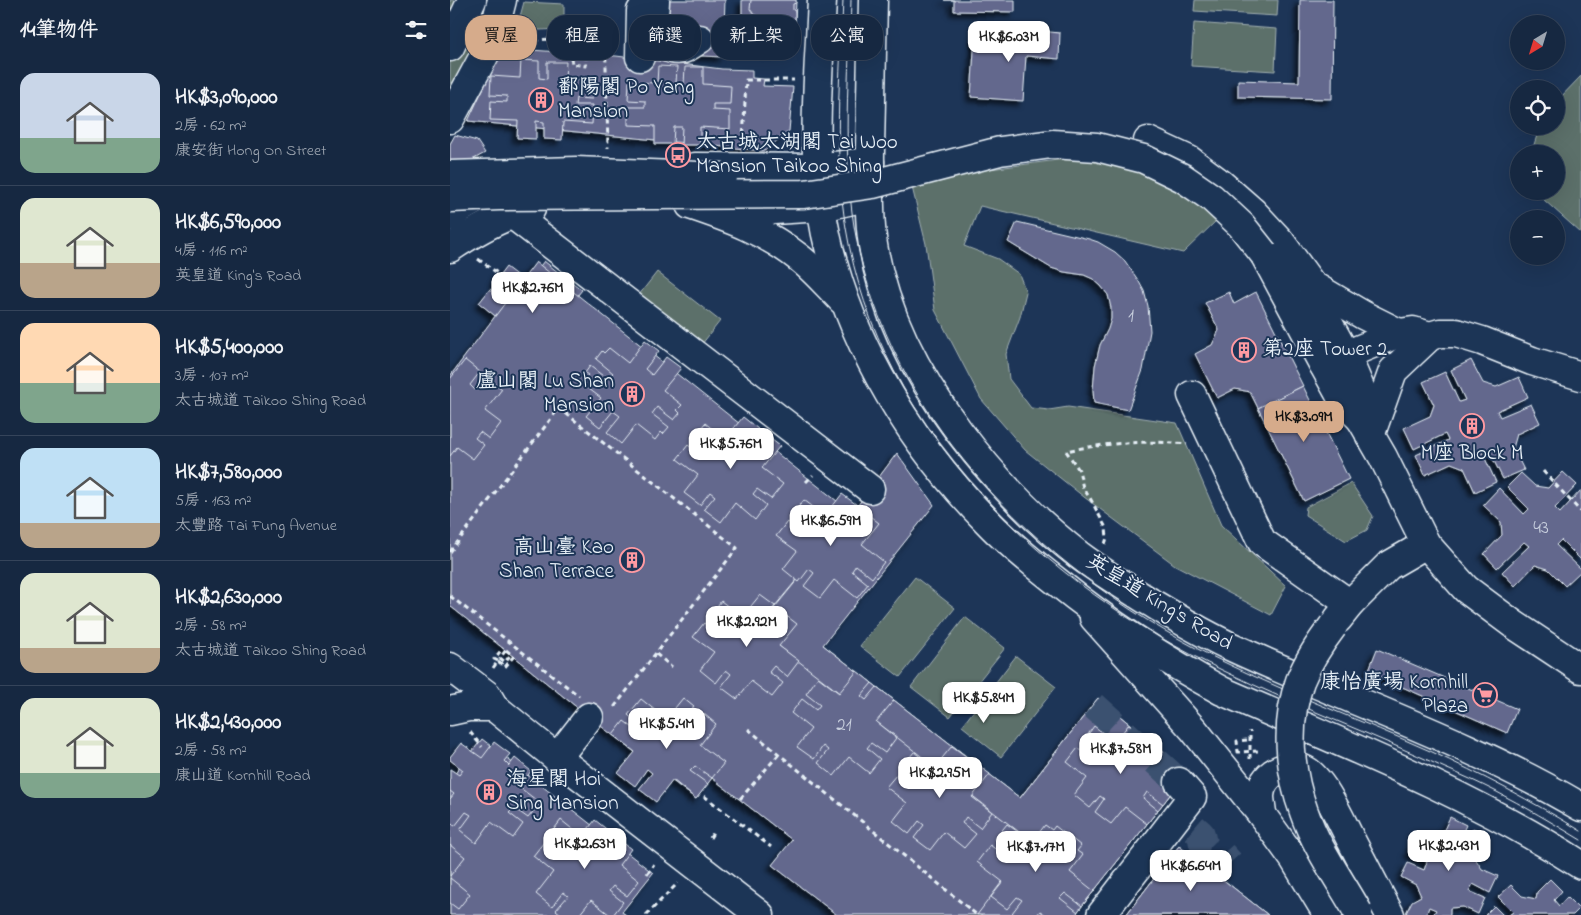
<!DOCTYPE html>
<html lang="zh-TW">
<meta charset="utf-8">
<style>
body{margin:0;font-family:"Indie Flower","LXGW WenKai TC",sans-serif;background:#1f3048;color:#f1f3f6;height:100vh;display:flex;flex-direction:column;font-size:19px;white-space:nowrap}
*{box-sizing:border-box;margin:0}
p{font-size:16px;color:#9ea6b1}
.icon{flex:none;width:28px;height:28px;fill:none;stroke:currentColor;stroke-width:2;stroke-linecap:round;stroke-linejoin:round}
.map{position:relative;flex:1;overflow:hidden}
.side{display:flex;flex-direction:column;background:#162841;width:450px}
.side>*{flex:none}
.hud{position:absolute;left:15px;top:15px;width:475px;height:45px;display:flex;gap:10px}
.needle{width:32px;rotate:218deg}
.tools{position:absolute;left:1060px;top:15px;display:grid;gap:10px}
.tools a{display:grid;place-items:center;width:55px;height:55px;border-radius:50%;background:#162841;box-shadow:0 5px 20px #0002,0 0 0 1px #35445a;font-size:25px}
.price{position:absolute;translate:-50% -42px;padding:0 11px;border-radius:10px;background:#fff;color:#222;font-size:16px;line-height:32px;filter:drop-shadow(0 1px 2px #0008)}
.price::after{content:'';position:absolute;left:50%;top:30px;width:15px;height:11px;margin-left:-8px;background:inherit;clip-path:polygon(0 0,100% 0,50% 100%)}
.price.selected{background:#d6ab8b;color:#111}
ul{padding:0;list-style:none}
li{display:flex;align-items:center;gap:15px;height:125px;padding:0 20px}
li+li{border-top:1px solid #35445a}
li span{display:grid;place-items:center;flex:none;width:140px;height:100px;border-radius:15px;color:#555}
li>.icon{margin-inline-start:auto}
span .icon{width:60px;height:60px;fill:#fffc;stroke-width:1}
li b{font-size:21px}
h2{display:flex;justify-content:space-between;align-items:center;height:60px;padding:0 20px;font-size:21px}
.chip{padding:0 18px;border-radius:20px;background:#162841;box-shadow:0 5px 20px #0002,0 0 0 1px #35445a;font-size:18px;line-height:45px}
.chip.selected{background:#d6ab8b;color:#111}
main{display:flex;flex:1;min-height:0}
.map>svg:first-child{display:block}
.green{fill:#5b6f6a;stroke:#a2b0b1}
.building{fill:#64678d;stroke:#e8f1f8;filter:url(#shadow)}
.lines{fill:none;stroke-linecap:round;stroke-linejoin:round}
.minor-tunnel{stroke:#3b516f;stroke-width:28;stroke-dasharray:28 14;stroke-linecap:butt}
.minor-casing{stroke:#e8f1f8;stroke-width:31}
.major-casing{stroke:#e8f1f8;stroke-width:31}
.highway-casing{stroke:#e8f1f8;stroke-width:31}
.path{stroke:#e8f1f8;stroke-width:3;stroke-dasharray:5 4;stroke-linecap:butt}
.minor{stroke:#1d3557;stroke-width:28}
.major{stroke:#1d3557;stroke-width:28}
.highway{stroke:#1d3557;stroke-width:28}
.tram{stroke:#e8f1f8;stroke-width:1}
.minor-bridge-casing{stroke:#e8f1f8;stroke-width:31;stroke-linecap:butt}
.highway-bridge-casing{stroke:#e8f1f8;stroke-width:31;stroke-linecap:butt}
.path-bridge{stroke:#e8f1f8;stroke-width:3;stroke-dasharray:5 4;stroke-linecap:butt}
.minor-bridge{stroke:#1d3557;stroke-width:28}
.highway-bridge{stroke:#1d3557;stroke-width:28}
.labels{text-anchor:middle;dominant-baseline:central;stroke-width:4;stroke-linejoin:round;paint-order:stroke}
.number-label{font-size:19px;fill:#c7cedd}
.poi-label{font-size:21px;fill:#e8f1f8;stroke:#1d3557;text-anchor:start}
.street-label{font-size:21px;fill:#e8f1f8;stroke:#1d3557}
</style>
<main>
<section class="side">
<h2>14筆物件<svg class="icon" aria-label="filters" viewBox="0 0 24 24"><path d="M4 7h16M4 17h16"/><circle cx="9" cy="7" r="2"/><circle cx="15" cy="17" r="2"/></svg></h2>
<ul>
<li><span style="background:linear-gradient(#c9d6e8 65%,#7fa58c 0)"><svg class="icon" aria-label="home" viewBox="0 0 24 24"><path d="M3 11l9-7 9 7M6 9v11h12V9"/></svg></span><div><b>HK$3,090,000</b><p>2房 · 62 m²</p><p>康安街 Hong On Street</p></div></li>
<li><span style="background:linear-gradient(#dfe7d0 65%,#b9a48a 0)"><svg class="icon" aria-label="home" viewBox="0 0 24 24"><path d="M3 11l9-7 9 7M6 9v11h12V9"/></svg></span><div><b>HK$6,590,000</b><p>4房 · 116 m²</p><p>英皇道 King's Road</p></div></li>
<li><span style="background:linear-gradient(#ffd9b3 60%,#7fa58c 0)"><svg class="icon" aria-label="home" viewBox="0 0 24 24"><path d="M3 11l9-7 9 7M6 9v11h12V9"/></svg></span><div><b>HK$5,400,000</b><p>3房 · 107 m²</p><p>太古城道 Taikoo Shing Road</p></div></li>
<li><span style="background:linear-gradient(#bfe0f5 75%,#b9a48a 0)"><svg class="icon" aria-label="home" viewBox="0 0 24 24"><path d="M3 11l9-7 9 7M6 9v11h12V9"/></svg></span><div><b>HK$7,580,000</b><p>5房 · 163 m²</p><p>太豐路 Tai Fung Avenue</p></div></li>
<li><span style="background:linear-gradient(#dfe7d0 75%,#b9a48a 0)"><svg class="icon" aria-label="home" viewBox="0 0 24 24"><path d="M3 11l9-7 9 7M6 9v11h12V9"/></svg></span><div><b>HK$2,630,000</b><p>2房 · 58 m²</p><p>太古城道 Taikoo Shing Road</p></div></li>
<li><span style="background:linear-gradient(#dfe7d0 75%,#7fa58c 0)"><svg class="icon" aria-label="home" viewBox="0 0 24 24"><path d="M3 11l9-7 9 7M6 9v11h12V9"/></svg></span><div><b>HK$2,430,000</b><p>2房 · 58 m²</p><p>康山道 Kornhill Road</p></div></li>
</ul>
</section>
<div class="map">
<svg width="1131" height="915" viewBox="0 0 1131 915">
<defs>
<filter id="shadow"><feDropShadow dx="-4.5" dy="4.5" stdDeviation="2.5" flood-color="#0009"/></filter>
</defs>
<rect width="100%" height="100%" fill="#1d3557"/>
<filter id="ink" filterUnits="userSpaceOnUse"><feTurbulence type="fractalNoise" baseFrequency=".02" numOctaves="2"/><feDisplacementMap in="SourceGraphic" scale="10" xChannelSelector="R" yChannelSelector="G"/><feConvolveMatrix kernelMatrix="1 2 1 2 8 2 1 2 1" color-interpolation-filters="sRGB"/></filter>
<g filter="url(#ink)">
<g class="green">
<polygon points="0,0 36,0 30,36 0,98"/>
<polygon points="745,0 828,0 827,16 744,11"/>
<polygon points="74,2 114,4 114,29 66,31"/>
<polygon points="744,23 827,29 825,71 741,66"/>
<polygon points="1131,76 1131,233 1084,191 1106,191 1106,154 1081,154 1090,126 1106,126 1106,102"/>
<polygon points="623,158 692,169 768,219 733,253 530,206 514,246 548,259 569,274 576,292 570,317 556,354 559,379 581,408 599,410 618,407 727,423 771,525 836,586 821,615 725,565 634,497 575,450 531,399 485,310 476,244 462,187 525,171"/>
<polygon points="207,272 270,321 248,349 185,300"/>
<polygon points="901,483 923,516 917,530 896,541 855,515 856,507"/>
<polygon points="465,577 505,608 450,677 410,646"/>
<polygon points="515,617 555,648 500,717 461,687"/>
<polygon points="566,656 606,687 551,757 512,726"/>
</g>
<g class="building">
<polygon points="218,0 275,0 273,57 233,55 234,25 217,25"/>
<polygon points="292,0 346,0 345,24 332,51 320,52 311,49 309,46 309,32 296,31 292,29"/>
<polygon points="301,0 346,0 346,3 343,4 343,10 345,11 345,24 338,23 337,32 335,32 334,46 320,46 320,39 316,38 316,31 313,29 313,22 306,22 306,15 303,15 303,13 300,9"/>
<polygon points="494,0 565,0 565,12 504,11 504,0"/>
<polygon points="850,0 883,0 882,99 788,97 788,80 849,82"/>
<polygon points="570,29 610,33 609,59 576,56 573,101 521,97 525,35 569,38"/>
<polygon points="52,48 166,56 272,69 302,70 302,78 314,79 313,86 343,87 339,131 314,151 18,121"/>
<polygon points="71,60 89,61 89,78 97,79 97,62 116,62 115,79 143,80 142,99 126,98 125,105 143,105 142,124 113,122 112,140 94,139 94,122 86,121 86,139 67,138 68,121 40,120 41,101 57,102 57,96 40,95 41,76 70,78"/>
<polygon points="208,66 227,67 226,83 234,84 235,67 253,67 253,84 281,86 280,104 263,104 263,110 280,111 280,129 250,127 250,145 231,145 232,127 224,127 223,144 205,144 205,126 178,125 178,107 195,107 195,101 178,100 179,82 207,83"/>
<polygon points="5,135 27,141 35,153 0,172 0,144"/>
<polygon points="567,222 639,239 648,242 665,252 675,261 688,280 694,291 698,306 700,331 693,370 678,410 644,403 643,390 645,366 650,345 658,329 661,319 661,308 658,295 651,286 643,279 634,275 614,272 601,268 558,242"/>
<polygon points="94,261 109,273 99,286 104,290 115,277 132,290 114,312 135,328 123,343 109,333 105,338 118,349 107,363 87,347 72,365 56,353 66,340 62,336 52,349 35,336 49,319 29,303 40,289 54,300 58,295 44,283 56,267 77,283"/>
<polygon points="86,262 402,513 325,606 373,645 570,798 648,698 738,772 625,915 387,915 322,865 342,840 262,778 246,799 139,717 0,606 0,376"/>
<polygon points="779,292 784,304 806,292 853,386 808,408 800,392 785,389 767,398 745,354 762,345 769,330 755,303"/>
<polygon points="195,340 209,351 195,369 202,375 216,357 231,368 213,390 232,405 227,410 230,413 224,420 207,407 202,414 219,427 213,434 211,432 205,440 186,425 171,444 157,432 170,416 163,411 150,427 136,416 151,398 131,383 138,375 135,373 140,366 157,379 163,373 146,359 152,351 154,353 159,348 178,363"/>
<polygon points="15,360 30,372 20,385 25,390 36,376 52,389 35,411 51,423 39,439 30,432 25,438 34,445 23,459 7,447 0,456 0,379"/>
<polygon points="1021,360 1033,383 1046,387 1069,377 1078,397 1047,411 1050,417 1081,404 1090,423 1067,434 1063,448 1074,470 1053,479 1038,449 1032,452 1046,482 1025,492 1014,468 1001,463 975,475 966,455 998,440 995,434 964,449 954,428 980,416 984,405 973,382 995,372 1009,402 1015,400 1001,370"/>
<polygon points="853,386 899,479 854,501 808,408"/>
<polygon points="293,417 308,429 297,442 303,447 313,433 330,446 312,468 333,484 321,499 307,489 303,494 316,505 305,520 285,503 271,522 254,509 265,496 260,492 250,505 234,493 248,475 227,459 238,445 252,456 256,451 242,440 255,423 275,439"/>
<polygon points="447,453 484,505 373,645 570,798 648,698 738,772 625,915 527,915 582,842 307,629 402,513"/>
<polygon points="1113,472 1127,485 1105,508 1110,513 1131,490 1131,560 1111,540 1106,545 1131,569 1131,571 1115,586 1098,569 1085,565 1065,586 1052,572 1079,546 1074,542 1047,568 1034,554 1052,535 1051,522 1033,505 1049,488 1074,514 1079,509 1057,487 1071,473 1085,486 1098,488"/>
<polygon points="392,494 407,505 396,519 402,523 412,510 429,523 412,544 434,562 422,578 406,565 402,571 418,584 407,598 384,580 370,598 354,586 364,573 359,569 349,582 333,569 347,551 326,536 337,522 352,533 356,528 341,516 354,500 375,516"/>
<polygon points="310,595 325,606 314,620 319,624 330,611 347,624 329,646 349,661 337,677 324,666 319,672 333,683 322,697 301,681 287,699 271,687 281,674 276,670 266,683 250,670 264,652 243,637 254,623 269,634 273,629 258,618 271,601 292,617"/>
<polygon points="927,649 1067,709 1057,733 918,672"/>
<polygon points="407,671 422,683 411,696 416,700 427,687 444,700 426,722 446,738 435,753 421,743 417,748 430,759 419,773 399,757 384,776 368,763 378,750 373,746 364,759 347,747 361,729 341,713 352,699 366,710 370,705 356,694 368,677 389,693"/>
<polygon points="233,698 244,707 231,725 240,731 254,714 266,724 250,745 274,763 262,778 245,766 240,771 258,784 246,799 223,780 206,802 189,789 202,773 197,769 185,786 168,773 185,752 163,735 174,721 190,733 194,728 178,715 191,699 216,719"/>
<polygon points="679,724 694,736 687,745 693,750 700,740 716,753 702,771 725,788 713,804 697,792 693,798 708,810 697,824 675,807 661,824 645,812 654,799 650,796 640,808 624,795 637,778 617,762 628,748 642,759 646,754 632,743 644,726 665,742"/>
<polygon points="32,739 203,873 172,912 176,915 0,915 0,780"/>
<polygon points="44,742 60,754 54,761 59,766 65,758 81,771 69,787 90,803 78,818 64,808 59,813 73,824 63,838 41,822 26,843 10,830 21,815 16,812 5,826 0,823 0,799 4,794 0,791 0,769 9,775 13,770 0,760 0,757 11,743 32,758"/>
<polygon points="502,746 517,757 506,771 512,775 523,762 540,774 522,797 542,812 530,828 516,817 512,823 526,834 514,848 494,832 480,850 464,838 474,825 469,821 459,834 443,821 457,803 436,787 447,774 462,785 466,780 451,768 464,752 484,768"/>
<polygon points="1000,817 1016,825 1011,836 1018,839 1023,828 1038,835 1031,851 1023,855 1032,869 1048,876 1040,893 1023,884 1019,891 1035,898 1028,914 1013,907 1000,908 1000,915 983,915 986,910 979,907 976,915 960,915 956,913 962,901 971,896 966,885 951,877 958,863 974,870 977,862 959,853 966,837 980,844 994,842 992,834"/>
<polygon points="111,820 132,837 145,820 160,832 153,840 159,844 165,836 181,849 169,865 189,881 177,896 163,886 159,891 173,902 163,915 160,915 141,900 129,915 112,915 106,910 118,896 113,892 102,907 86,894 103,872 83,856 94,842 108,853 112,848 98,837"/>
<polygon points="557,824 582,842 595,825 602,830 605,826 614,833 604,846 611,851 621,838 631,846 627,851 633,855 620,872 644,891 632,906 615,893 610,898 628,912 625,915 596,915 590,911 587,915 565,915 562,913 572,900 567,897 557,909 541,897 553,882 527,862 540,845 556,857 561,851 545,839"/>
<polygon points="0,845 15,857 0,876"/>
<polygon points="729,846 780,885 818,915 676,915"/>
<polygon points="729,846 780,885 818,915 676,915"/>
<polygon points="0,878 20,894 8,909 0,903"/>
<polygon points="1100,879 1112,891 1104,900 1109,906 1117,897 1129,909 1123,915 1059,915 1063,912 1048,897 1061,885 1072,896 1086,899 1087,892"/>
<polygon points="1044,906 1053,915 1035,915"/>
</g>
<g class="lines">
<g class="minor-tunnel">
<polyline points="643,705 729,782"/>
<polyline points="744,828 751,834 753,844 758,849 770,852 780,863"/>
</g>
<defs>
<g id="minor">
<path d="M205 0C205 10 202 22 205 32 207 44 221 52 233 49 239 47 245 42 250 39"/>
<polyline points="0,47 22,0"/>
<polyline points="190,57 191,11"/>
<polyline points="0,119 41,43 52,0"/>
<polyline points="245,167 367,168 420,162"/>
<polyline points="253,206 324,210 372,207 420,196"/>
<polyline points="63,215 420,489"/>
<polyline points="0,217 11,208 39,192"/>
<path d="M0 248C24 232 52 215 81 209"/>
<polyline points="896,355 911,390 911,419"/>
<polyline points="1131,376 1082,361 1032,341 1006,333 990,333 980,336 963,331 949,333 873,364 894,402 911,419 933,457 976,544 1016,589 1063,624 1131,669"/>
<polyline points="742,395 812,542 900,604"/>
<polyline points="920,436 943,371 980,336"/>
<polyline points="644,618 744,730 812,815 844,859 878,915"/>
<polyline points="888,619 900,604 938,566 976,544"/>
<polyline points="0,667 37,695 44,707 107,758 310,915"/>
<polyline points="0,711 18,707 44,707"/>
<polyline points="107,758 139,717"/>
<path d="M812 815C812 809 810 802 810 796 811 775 836 760 855 770 873 779 891 821 901 840 914 865 927 890 940 915"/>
<polyline points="651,915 742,797 729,782"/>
</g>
<g id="major">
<path d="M372 0C369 68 362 139 371 207 389 326 454 437 538 522 559 544 583 563 606 581 658 623 713 659 772 691 894 744 1019 793 1131 865"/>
<path d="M423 0C422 50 421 99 420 149 420 180 418 214 423 245 434 313 468 377 510 433 544 478 585 521 630 556 653 573 676 587 700 602 727 618 755 635 784 648 899 701 1021 742 1131 807"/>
<path d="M240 205C279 218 315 231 348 257 364 269 378 286 392 300"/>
</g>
<g id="highway">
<polyline points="698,141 739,160 771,184 803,212 830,241 862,285 870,308 896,355"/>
<polyline points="814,254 873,364"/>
<polyline points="862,285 913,315 949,333"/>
</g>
</defs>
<use href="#minor" class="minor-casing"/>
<use href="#major" class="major-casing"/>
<use href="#highway" class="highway-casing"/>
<g class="path">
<polyline points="155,27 167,28"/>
<polyline points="66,41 118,38 122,64 136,66 136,27 155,27 158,148"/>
<polyline points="293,143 296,80 344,80"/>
<polyline points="28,259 72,291"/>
<polyline points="1093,471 1131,512"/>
<polyline points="356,482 363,475"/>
<path d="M655 544 657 538 656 528 640 498 633 488 629 470 616 451C656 443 696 440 737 444"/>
<polyline points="0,552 109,408 287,548 162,710"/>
<polyline points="0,596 129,696"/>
<polygon points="56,650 61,654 55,662 50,658"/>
<polyline points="206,654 222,667"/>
<polyline points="48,661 44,659 53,648"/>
<polyline points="43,668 48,661 55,667 64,656"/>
<polyline points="298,729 527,915"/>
<polyline points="20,732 32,747"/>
<polyline points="800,759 800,731"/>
<polyline points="254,796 321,847"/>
<polyline points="290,799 329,754"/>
<polyline points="260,838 263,833"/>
<polyline points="197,874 204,864"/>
<polyline points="196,915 228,883"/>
</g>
<use href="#minor" class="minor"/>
<use href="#major" class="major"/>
<use href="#highway" class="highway"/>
<g class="tram">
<path d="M393 0C390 76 383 153 396 228 429 430 596 587 774 671 847 706 922 734 995 768 1012 775 1029 783 1045 791 1074 806 1103 823 1131 840"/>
<path d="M401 0C399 75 392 151 404 226 437 424 603 582 778 664 844 696 913 721 980 751 1032 775 1082 801 1131 831"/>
</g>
<defs>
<path id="minor-bridge" d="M883 626C870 643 858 661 850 681 835 723 839 771 854 812 866 847 890 880 908 912"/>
<g id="highway-bridge">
<polyline points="0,175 126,171 273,177"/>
<polyline points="0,198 49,196 354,194 423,184 550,151 602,144 647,147 694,159 733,178 762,198 791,225 814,254"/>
</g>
</defs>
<use href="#minor-bridge" class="minor-bridge-casing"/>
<use href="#highway-bridge" class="highway-bridge-casing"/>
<polyline class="path-bridge" points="797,740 787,741 788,752 809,751"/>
<use href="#minor-bridge" class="minor-bridge"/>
<use href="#highway-bridge" class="highway-bridge"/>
</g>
</g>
<defs>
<symbol id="building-ring" viewBox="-11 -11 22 22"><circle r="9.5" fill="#1d3557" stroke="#ff9aa2" stroke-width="1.5"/><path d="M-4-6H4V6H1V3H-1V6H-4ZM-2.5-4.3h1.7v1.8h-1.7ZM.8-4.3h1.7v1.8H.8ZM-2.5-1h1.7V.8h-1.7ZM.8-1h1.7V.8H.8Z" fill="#ff9aa2"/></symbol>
<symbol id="bus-ring" viewBox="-11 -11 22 22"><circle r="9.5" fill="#1d3557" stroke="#ff9aa2" stroke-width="1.5"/><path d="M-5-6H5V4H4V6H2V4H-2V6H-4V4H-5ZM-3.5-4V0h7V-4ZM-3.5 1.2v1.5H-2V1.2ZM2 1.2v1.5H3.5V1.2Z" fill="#ff9aa2"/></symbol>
<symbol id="supermarket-ring" viewBox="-11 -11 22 22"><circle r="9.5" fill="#1d3557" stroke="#ff9aa2" stroke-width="1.5"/><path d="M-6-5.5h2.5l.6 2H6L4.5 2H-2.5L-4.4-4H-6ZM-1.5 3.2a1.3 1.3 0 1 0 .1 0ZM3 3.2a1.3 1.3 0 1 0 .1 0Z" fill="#ff9aa2"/></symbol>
</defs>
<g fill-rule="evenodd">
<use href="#building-ring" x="77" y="86" width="28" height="28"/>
<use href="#bus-ring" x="214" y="141" width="28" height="28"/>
<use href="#building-ring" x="780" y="336" width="28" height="28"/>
<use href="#building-ring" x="168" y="380" width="28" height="28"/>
<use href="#building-ring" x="1008" y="412" width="28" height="28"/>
<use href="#building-ring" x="168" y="546" width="28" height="28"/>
<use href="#supermarket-ring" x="1021" y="681" width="28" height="28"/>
<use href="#building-ring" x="25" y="778" width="28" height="28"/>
</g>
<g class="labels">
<g class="number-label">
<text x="681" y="316">1</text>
<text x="1091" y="528">43</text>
<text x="394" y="725">21</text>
</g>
<g class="poi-label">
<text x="108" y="88">鄱陽閣 Po Yang<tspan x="108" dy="24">Mansion</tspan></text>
<text x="246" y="143">太古城太湖閣 Tai Woo<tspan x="246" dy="24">Mansion Taikoo Shing</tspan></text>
<text x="812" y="350">第2座 Tower 2</text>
<text x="164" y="382" text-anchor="end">盧山閣 Lu Shan<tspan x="164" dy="24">Mansion</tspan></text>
<text x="1022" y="454" text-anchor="middle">M座 Block M</text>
<text x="164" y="548" text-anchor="end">高山臺 Kao<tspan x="164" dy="24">Shan Terrace</tspan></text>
<text x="1018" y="683" text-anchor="end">康怡廣場 Kornhill<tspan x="1018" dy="24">Plaza</tspan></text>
<text x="56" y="780">海星閣 Hoi<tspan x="56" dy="24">Sing Mansion</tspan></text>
</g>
<g class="street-label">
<text transform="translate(709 603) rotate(31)">英皇道 King's Road</text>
</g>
</g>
</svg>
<div class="tools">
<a><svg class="needle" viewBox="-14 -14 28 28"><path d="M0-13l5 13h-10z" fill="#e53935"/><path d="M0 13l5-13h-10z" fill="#9ea6b1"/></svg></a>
<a><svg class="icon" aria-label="locate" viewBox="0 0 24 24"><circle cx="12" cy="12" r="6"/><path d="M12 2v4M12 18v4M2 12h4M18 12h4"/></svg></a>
<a>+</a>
<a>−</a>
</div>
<b class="price" style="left:559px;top:63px">HK$6.03M</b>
<b class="price" style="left:83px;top:314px">HK$2.76M</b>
<b class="price selected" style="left:854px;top:443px">HK$3.09M</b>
<b class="price" style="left:281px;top:470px">HK$5.76M</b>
<b class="price" style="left:381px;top:547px">HK$6.59M</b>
<b class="price" style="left:297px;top:648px">HK$2.92M</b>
<b class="price" style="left:534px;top:724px">HK$5.84M</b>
<b class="price" style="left:217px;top:750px">HK$5.4M</b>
<b class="price" style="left:671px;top:775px">HK$7.58M</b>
<b class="price" style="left:490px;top:799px">HK$2.95M</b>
<b class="price" style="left:135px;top:870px">HK$2.63M</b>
<b class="price" style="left:999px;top:872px">HK$2.43M</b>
<b class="price" style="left:586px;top:873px">HK$7.17M</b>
<b class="price" style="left:741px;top:892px">HK$6.64M</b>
<div class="hud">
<a class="chip selected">買屋</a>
<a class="chip">租屋</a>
<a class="chip">篩選</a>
<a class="chip">新上架</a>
<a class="chip">公寓</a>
</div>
</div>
</main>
